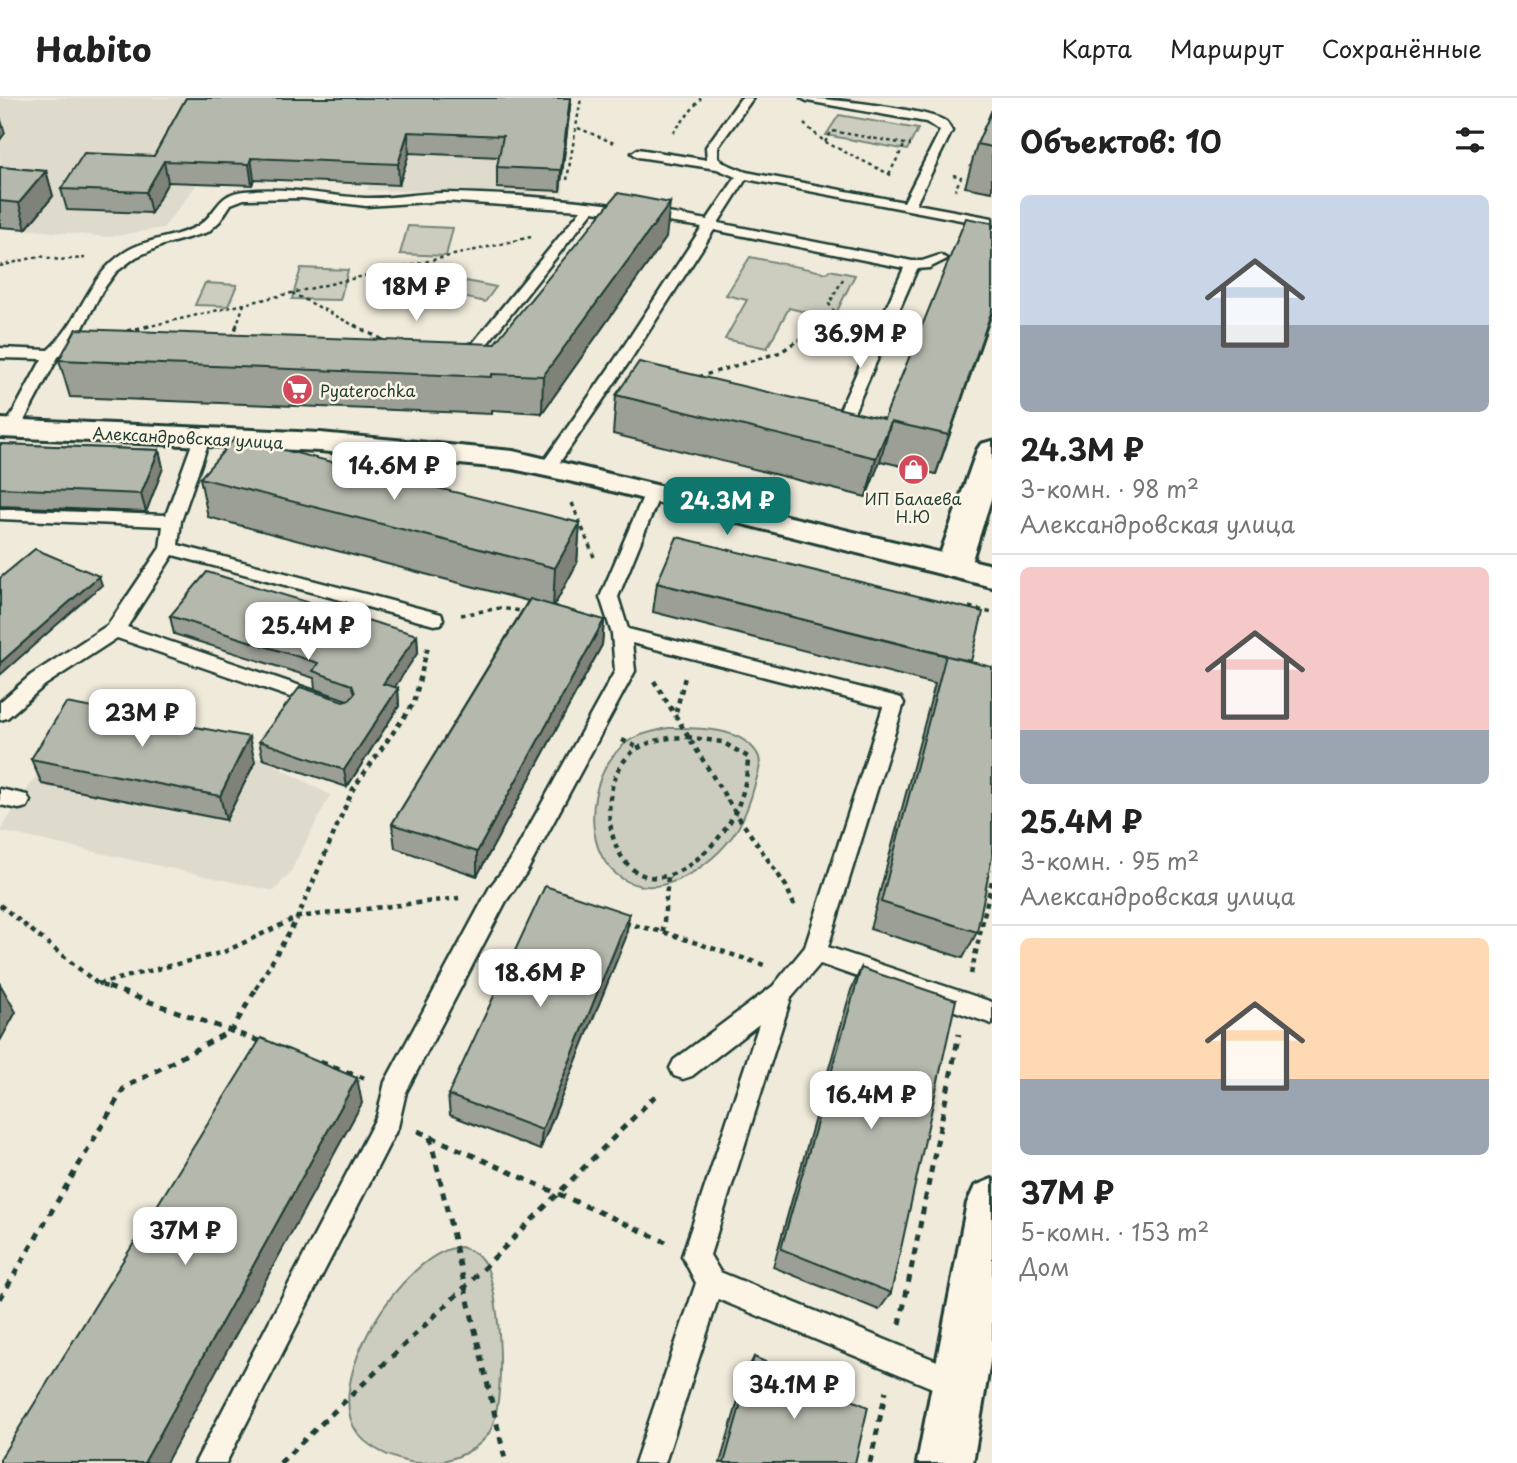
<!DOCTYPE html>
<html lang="ru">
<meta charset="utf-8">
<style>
body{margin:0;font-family:"Playpen Sans",sans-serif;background:#f6f6f6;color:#222;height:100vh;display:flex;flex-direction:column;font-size:26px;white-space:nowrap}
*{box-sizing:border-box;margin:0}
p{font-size:23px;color:#767676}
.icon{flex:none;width:38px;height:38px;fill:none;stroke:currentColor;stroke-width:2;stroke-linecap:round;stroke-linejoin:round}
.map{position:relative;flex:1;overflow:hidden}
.side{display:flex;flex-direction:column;background:#fff;width:525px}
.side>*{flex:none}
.price{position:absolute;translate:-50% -60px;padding:0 16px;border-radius:14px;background:#fff;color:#222;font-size:23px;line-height:46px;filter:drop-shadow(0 2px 4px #0008)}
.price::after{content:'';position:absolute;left:50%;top:42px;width:21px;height:16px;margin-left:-10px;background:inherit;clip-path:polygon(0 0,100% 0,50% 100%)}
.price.active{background:#0f766e;color:#fff}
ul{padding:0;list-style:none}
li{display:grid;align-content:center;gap:14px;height:371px;padding:0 28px}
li+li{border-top:2px solid #e0e0e0}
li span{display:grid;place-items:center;height:217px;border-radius:10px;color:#555}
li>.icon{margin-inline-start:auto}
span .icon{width:126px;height:126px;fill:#fffc;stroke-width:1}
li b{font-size:30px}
h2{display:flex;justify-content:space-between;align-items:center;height:84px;padding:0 28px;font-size:30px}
header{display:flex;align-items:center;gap:42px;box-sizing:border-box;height:98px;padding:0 35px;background:#fff;border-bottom:2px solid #e0e0e0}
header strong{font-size:33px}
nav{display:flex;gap:38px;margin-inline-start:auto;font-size:24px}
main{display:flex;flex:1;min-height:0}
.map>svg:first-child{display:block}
.built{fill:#dedbcc}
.green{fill:#cccdbf;stroke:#76857a;stroke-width:2}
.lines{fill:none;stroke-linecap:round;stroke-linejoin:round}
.service-casing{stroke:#1f3d34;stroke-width:5}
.minor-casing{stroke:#1f3d34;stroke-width:6}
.secondary-casing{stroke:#1f3d34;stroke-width:6}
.path-far3{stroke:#1f3d34;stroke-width:2.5;stroke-dasharray:3.5 3.5;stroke-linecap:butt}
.path-far2{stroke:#1f3d34;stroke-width:3.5;stroke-dasharray:4.5 4.5;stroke-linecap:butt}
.path-far1{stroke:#1f3d34;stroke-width:4.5;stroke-dasharray:5 5;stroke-linecap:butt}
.path{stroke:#1f3d34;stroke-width:5;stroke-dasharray:7 7;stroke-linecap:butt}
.service{fill:#fcf5e5;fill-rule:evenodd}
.minor{fill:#fcf5e5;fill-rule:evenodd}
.secondary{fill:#fcf5e5;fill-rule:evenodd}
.wall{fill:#9c9f95;stroke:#1f3d34;stroke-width:2}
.shaded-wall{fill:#7f8279;stroke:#1f3d34;stroke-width:2}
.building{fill:#b5b9ad;stroke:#1f3d34;stroke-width:2}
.labels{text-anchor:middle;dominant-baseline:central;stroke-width:5;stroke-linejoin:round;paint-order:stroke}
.far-poi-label{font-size:16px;fill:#1f3d34;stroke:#fcf5e5;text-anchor:start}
.far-street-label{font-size:16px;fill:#1f3d34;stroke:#fcf5e5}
</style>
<header>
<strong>Habito</strong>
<nav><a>Карта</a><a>Маршрут</a><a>Сохранённые</a></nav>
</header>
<main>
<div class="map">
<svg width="992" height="1365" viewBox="0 0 992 1365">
<rect width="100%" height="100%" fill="#efeada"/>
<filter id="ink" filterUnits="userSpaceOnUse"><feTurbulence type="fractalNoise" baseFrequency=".0143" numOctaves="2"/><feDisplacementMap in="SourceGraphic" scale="14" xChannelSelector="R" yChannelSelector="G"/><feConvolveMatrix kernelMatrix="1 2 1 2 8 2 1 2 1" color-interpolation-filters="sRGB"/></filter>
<g filter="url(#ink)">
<g class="built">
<polygon points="0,0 571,0 563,95 367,92 369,86 254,81 252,87 198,85 163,130 109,139 0,129"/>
<polygon points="77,616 263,661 330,697 291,773 274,793 0,733"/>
</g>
<g class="green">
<polygon points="839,17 918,31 907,52 826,37"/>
<polygon points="408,128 453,130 446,158 400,156"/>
<polygon points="750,159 827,175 829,172 855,177 833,221 789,210 767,250 725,241 747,202 726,197"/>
<polygon points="301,170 348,172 340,202 292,201"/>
<polygon points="466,183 496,189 485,204 454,197"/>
<polygon points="205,185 237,187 228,208 195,207"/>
<path d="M668 630C696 630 739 628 757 655 763 664 758 676 755 686 751 701 746 716 738 730 713 771 644 817 606 765 581 729 594 663 632 641 642 635 656 633 668 630Z"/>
<path d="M460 1149C471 1152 479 1156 485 1166 501 1195 508 1312 487 1338 471 1358 444 1365 420 1365 401 1365 371 1352 359 1337 318 1288 404 1153 460 1149Z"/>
</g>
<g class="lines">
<defs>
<g id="service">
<path d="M741 0H753L718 49V59L724 65 746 74 904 104 940 33 926 24 807 3 801 0C825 0 930 11 946 24 948 26 950 30 952 33L916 106 992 120V128L746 81 718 125 912 163H922L940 157 947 161 929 170 917 171 852 319H840L838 316 904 170 714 132 629 264 553 374H541L539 370 614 263 702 129 593 113 483 251C473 257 455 262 445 254L448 251 473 245 581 112 443 103 366 108 302 100 244 101 231 106 220 123 208 134 163 147 136 159 116 174 102 193 77 241 58 259 18 334H6L4 331 42 261 0 260V250L48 252C81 224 87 178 125 154 147 140 181 139 199 127 218 115 216 96 244 93 285 88 324 98 365 100 391 101 418 95 444 95 529 96 623 106 707 122L736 79 717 71 638 59 632 55 638 51 707 62 706 49Z"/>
<polygon points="202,335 210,340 181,423 178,447 441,516 443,521 441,526 434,527 173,457 127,529 330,598 333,603 330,608 323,610 316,608 117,540 45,587 7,620 0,622 0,604 31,577 108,527 160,450 163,428 0,421 0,411 166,417 194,340"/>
<polygon points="653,389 661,394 618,499 628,531 894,598 901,600 904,605 828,849 992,904 992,926 820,866 791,900 710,1157 720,1174 969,1276 974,1286 969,1296 959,1301 718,1201 665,1365 635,1365 696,1185 682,1158 759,926 692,978 683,981 674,978 670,970 674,962 773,888 805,849 883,609 632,545 635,573 526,775 506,803 406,994 398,1029 226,1365 195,1365 377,1018 385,984 490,789 510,763 615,573 612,536 600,499 645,394"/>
<polygon points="0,691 27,697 30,703 27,709 19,711 0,707"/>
</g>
<polygon id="minor" points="992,343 992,398 970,468 965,476 953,479 941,476 936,468 977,352 981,346"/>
<g id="secondary">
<polygon points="0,321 320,335 513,353 992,467 992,489 592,388 513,371 320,353 0,339"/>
<polygon points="992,1081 992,1252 973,1365 917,1365 967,1105 975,1088"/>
</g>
</defs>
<use href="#service" class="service-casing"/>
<use href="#minor" class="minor-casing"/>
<use href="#secondary" class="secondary-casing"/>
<g class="path-far3">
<polyline points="804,26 825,44 893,78"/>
<polyline points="578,30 614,45"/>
<polyline points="673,35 701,0"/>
<polyline points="825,44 832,33 911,47"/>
<polyline points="889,76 905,46"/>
<polyline points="953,77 961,79 955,92"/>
<polyline points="567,82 581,0"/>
<polyline points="0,168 40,158 59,162 85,160"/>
<polyline points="843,181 829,206 839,220 858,226"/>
<polyline points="292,195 357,229"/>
<polyline points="146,229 531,139"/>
<polyline points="236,229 244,206"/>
</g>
<g class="path-far2">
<polyline points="354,227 381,241 385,246"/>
<polyline points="127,233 153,227"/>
<polyline points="232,240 237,227"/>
<polyline points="698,279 781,254 798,242 853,235"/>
<polyline points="572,405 594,459"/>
<polyline points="969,509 992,515"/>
<polyline points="461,517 500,510 528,514"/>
</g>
<g class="path-far1">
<polyline points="654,583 735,714 786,788 795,809"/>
<polyline points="676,614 685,579"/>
<path d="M687 639 722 644 748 659C747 697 733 728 705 754 618 837 580 693 635 652 650 642 669 639 687 639Z"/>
<polyline points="622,642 639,650"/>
<polyline points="0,807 98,886 113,891"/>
<polyline points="625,825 663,834 764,867"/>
<polyline points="663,834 668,779"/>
<polyline points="971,876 992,782"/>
<polyline points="98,886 224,854 298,819 459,800"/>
<polyline points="256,891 298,819 353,691 414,605 428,548"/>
</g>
<g class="path">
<polyline points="108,889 265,945"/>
<polyline points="320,964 364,980"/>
<polyline points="418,1033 666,1144"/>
<polyline points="430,1039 506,1365"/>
<polyline points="0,1201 124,990 232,932 257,889"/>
<polyline points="900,1226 959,936"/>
<polyline points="280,1365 465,1189 660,993"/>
<polyline points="870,1365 886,1293"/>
</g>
<use href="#service" class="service"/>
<use href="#minor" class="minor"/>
<use href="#secondary" class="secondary"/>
</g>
<g class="wall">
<polygon points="186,0 571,0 560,93 497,90 497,69 499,59 409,55 399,87 254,81 252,87 168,84 151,115 67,112 61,91 154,58"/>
<polygon points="992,12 992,94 965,89 977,46"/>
<polygon points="0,69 46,73 53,98 26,131 0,129"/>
<polygon points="992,125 992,215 936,376 880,363 866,399 613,336 616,297 884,321"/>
<polygon points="666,140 542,315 492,312 492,316 70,299 59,262 494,246"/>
<polygon points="0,346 159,352 163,370 146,414 0,408"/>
<polygon points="200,380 580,425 577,465 554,508 604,522 602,547 477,778 395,750 392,726 528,503 208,419"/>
<polygon points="657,485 971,564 977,834 963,860 870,831 935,586 653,514"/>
<polygon points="170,518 417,537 418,554 394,589 398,590 399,608 347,689 263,661 259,643 347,602 315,591 314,580 174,536"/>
<polygon points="31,661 255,664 226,722 42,686"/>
<polygon points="629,816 626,839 540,1052 450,1017 448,997"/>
<polygon points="861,870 891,1195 879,1212 773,1169 851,892"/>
<polygon points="754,1259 855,1365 720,1365 746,1275"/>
</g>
<g class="shaded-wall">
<polygon points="570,0 571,0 560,93 561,72"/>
<polygon points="0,19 5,35 0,42"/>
<polygon points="408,34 409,55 399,87 398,66"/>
<polygon points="251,60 254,81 252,87 249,66"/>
<polygon points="164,63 168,84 151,115 146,94"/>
<polygon points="46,73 53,98 26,131 19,105"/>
<polygon points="670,105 666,140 542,315 543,278"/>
<polygon points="992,212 992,215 936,376 949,337"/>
<polygon points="891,324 880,363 866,399 876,360"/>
<polygon points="159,352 163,370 146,414 141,396"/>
<polygon points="580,425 577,465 553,510 555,470"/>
<polygon points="99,478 102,487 0,577 0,565"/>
<polygon points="604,522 602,547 477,778 477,754"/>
<polygon points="417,537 418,554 385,604 383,586"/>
<polygon points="398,590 399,608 347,689 344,672"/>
<polygon points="249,639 255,664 226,722 220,698"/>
<polygon points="629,816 626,839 540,1052 542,1032"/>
<polygon points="0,886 16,914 0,943"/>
<polygon points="357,980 362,1005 166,1365 144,1365"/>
</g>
<g class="building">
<polygon points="186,0 570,0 561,72 497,69 503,38 408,34 398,66 251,60 249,66 164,63 146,94 61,91 84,55 154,58"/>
<polygon points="992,12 992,49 977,46"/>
<polygon points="0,69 46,73 19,105 0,103"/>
<polygon points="618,95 670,105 543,278 492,276 492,279 59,262 76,231 494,246"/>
<polygon points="966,120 992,125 992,212 949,337 891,324 876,360 616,297 639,264 884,321"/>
<polygon points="235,340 580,425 555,470 200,380"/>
<polygon points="0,346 159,352 141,396 0,390"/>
<polygon points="677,439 983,514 971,563 947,558 992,569 992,759 977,834 881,804 946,557 657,485"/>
<polygon points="35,451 99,478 0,565 0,480"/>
<polygon points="207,474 417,537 383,586 398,590 344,672 259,643 300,589 343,603 350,601 355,595 352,587 313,573 318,565 170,518"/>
<polygon points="530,501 604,522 477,754 392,726"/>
<polygon points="66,605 249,639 220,698 31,661"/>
<polygon points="545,788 629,816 542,1032 448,997"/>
<polygon points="861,870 956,902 891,1195 781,1151"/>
<polygon points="261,940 357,980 144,1365 0,1365 0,1361"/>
<polygon points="754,1259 868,1309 855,1365 724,1365"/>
</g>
</g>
<defs>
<symbol id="supermarket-disc" viewBox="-11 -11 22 22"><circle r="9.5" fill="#d1495b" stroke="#fcf5e5"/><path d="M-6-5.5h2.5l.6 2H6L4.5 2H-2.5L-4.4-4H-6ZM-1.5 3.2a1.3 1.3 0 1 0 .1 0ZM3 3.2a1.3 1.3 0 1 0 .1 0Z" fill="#fff"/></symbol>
<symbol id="shop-disc" viewBox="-11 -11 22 22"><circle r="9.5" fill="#d1495b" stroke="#fcf5e5"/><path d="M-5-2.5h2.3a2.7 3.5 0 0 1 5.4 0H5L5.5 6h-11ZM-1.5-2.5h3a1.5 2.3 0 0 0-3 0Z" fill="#fff"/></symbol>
</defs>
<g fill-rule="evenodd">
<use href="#supermarket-disc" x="280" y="274" width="35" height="35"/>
<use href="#shop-disc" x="896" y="354" width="35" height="35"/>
</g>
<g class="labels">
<g class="far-poi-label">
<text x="320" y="292">Pyaterochka</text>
<text x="913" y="400" text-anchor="middle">ИП Балаева<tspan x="913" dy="18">Н.Ю</tspan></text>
</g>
<g class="far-street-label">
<text transform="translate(188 339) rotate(3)">Александровская улица</text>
</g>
</g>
</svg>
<b class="price" style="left:416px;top:225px">18M ₽</b>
<b class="price" style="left:860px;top:272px">36.9M ₽</b>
<b class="price" style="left:394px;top:404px">14.6M ₽</b>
<b class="price active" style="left:727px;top:439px">24.3M ₽</b>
<b class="price" style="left:308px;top:564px">25.4M ₽</b>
<b class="price" style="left:142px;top:651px">23M ₽</b>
<b class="price" style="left:540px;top:911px">18.6M ₽</b>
<b class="price" style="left:871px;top:1033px">16.4M ₽</b>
<b class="price" style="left:185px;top:1169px">37M ₽</b>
<b class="price" style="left:794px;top:1323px">34.1M ₽</b>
</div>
<section class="side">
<h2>Объектов: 10<svg class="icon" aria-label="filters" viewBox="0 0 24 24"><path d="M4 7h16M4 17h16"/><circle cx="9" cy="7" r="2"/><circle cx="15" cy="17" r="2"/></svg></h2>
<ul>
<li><span style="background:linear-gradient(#c9d6e8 60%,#9aa5b1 0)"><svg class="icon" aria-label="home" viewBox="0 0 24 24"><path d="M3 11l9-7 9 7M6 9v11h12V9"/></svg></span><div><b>24.3M ₽</b><p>3-комн. · 98 m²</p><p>Александровская улица</p></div></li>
<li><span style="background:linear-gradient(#f6c9c9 75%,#9aa5b1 0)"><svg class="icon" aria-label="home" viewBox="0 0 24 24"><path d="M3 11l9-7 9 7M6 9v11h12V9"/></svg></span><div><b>25.4M ₽</b><p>3-комн. · 95 m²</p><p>Александровская улица</p></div></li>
<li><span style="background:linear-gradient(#ffd9b3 65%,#9aa5b1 0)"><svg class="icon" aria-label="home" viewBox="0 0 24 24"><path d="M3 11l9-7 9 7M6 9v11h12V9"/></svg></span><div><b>37M ₽</b><p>5-комн. · 153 m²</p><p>Дом</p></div></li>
</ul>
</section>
</main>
